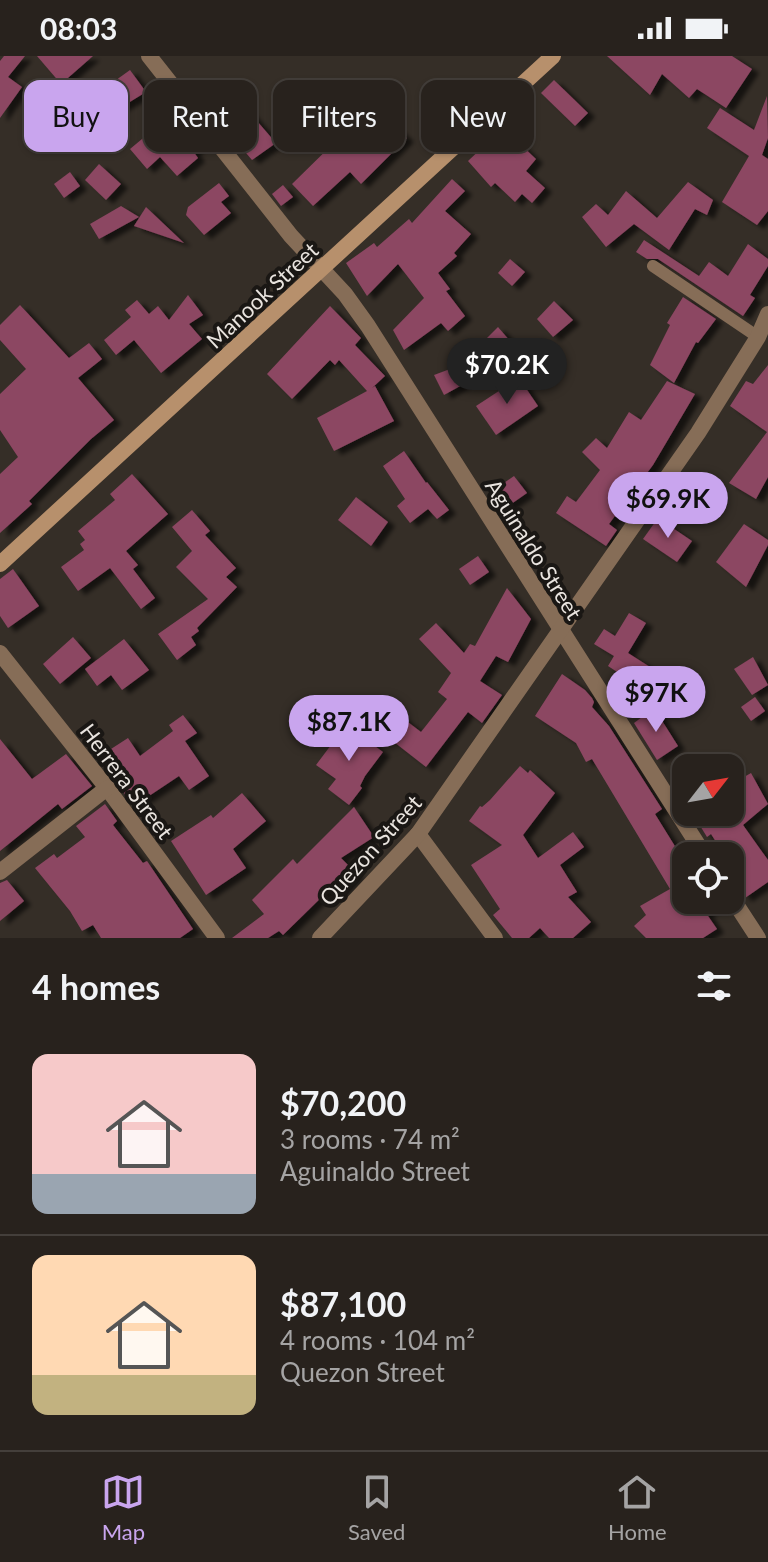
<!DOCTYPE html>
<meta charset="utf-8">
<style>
body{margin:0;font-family:Lato,sans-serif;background:#302a26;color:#f1f3f6;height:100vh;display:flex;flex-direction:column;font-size:30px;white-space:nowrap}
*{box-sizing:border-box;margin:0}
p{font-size:26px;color:#a5a4a4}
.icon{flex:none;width:44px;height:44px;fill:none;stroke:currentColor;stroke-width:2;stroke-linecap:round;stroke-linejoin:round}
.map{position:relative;height:882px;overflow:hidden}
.panel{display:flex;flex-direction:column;background:#28221d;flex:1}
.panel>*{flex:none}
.banner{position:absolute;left:24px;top:24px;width:720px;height:72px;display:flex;gap:16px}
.needle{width:52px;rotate:59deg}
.controls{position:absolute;left:672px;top:698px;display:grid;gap:16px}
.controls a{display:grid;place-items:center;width:72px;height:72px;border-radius:16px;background:#28221d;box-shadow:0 2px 6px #0004,0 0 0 2px #443f3b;font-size:40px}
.price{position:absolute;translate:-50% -68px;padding:0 18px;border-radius:28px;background:#c9a5ee;color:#111;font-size:26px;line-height:52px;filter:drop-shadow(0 2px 4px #0008)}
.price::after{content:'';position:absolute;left:50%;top:48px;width:24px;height:18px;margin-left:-12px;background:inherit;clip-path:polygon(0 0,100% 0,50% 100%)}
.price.selected{background:#222;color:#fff}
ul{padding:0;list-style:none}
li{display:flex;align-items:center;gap:24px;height:200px;padding:0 32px}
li+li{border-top:2px solid #443f3b}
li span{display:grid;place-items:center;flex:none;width:224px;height:160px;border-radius:16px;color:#555}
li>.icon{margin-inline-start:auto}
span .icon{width:96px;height:96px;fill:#fffc;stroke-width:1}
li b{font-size:34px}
h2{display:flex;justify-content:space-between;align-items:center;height:96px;padding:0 32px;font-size:34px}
.tag{padding:0 28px;border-radius:16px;background:#28221d;box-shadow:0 2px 6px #0004,0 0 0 2px #443f3b;font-size:28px;line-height:72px}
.tag.selected{background:#c9a5ee;color:#111}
.status{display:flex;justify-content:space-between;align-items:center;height:56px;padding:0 40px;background:#28221d;direction:ltr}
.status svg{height:22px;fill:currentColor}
.tab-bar{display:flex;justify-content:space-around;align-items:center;height:112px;border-top:2px solid #443f3b;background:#28221d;font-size:22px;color:#a5a4a4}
.tab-bar a{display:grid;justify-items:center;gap:4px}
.tab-bar .selected{color:#c9a5ee}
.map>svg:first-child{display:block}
.building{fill:#8c4662;filter:url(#shadow)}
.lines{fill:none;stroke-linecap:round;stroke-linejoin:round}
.service{stroke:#866d57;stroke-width:12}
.minor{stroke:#866d57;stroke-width:16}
.secondary{stroke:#b7906c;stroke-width:16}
.labels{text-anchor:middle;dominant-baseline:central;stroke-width:8;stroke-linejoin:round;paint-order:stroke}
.street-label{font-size:22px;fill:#e9e4df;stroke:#1a1714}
</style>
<div class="status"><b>08:03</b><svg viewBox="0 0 49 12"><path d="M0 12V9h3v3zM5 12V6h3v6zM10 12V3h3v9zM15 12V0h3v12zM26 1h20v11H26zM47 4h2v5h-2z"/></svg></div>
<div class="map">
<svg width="768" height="882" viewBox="0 0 768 882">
<defs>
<filter id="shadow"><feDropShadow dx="7" dy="4" stdDeviation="2" flood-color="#0009"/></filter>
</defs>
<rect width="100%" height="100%" fill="#352e27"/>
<g class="building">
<polygon points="4,0 25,0 8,21 22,31 0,62 0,5"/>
<polygon points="37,0 93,0 61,28"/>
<polygon points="607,0 732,0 752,13 726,52 697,33 689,42 662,18 650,39"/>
<polygon points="130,14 146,36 120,52 105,32"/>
<polygon points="554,24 588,57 575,70 541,37"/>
<polygon points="233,32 248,46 244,50 276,87 252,104 235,84 246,74 218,46"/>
<polygon points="442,33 461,53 443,70 437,70 421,52"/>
<polygon points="767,40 768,82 762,99 768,103 768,155 757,169 722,146 749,100 707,72 720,52 754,74"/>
<polygon points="160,68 172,82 178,77 183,84 192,77 201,89 193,95 198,102 177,120 160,101 147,113 130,93"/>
<polygon points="392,68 407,82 361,128 350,116 313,150 292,128 346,75 366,96"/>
<polygon points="503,72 536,103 526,115 545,132 532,147 522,138 515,146 495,127 491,131 468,105"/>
<polygon points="99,108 121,128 106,144 85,124"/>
<polygon points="70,116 80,130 64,142 54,128"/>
<polygon points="452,123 465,135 445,155 471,178 454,197 457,200 438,217 450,233 446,235 465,260 448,275 441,267 404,294 393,274 424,242 398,208 367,240 346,207 374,187 377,191 409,163 412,167"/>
<polygon points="688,126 713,144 707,159 695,153 669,194 634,168 606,191 582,161 596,148 608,159 626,135 657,162"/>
<polygon points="219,127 229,140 221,146 231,157 204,179 186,159 188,151"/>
<polygon points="283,129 293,141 281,150 272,138"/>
<polygon points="121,150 139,161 99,183 90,168"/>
<polygon points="146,151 184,187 134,170"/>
<polygon points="644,184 699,220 709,206 728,220 748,188 768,203 768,210 750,239 755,242 743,260 658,203 647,203 636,196"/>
<polygon points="510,203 525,216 512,230 498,217"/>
<polygon points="188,239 203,259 189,268 202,283 161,317 134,284 116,299 104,284 131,261 125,254 137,244 149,258 158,250 169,264"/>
<polygon points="683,241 716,263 698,287 696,286 674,327 650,309 670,269 667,267"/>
<polygon points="554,245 573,264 553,281 537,263"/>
<polygon points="20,249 69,302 89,287 102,303 78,322 114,364 91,383 29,445 32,448 0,477 0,418 18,401 0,374 0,338 26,313 0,284 0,269"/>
<polygon points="330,250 361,282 355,289 385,320 372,332 375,330 394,365 334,395 317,362 367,335 339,304 335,309 330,304 292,343 267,318"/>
<polygon points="498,271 510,285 499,295 487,282"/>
<polygon points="768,309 768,421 756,443 729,427 767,376 730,350 746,325 753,328"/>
<polygon points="450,313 462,329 444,339 434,319"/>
<polygon points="519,322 538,350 496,379 476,350"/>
<polygon points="667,325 695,338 653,409 609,468 617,474 606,490 556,457 567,440 576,446 600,414 582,396 596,382 607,392 629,356 641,364"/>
<polygon points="404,395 426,427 427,426 449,454 437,463 428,453 410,467 397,450 405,443 383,410"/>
<polygon points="132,418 168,458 126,495 138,509 133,513 155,542 141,553 110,512 78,535 61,511 84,494 80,488 85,484 78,475 115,444 110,438"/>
<polygon points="514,420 527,437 504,453 491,436"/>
<polygon points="356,441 388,466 371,490 338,464"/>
<polygon points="192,454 210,475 205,479 236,512 226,521 237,531 197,572 199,575 191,581 196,589 177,604 158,578 208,543 176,511 192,495 172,471"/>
<polygon points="658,462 692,485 677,506 643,483"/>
<polygon points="744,468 768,484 768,489 746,531 716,506"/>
<polygon points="478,500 489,516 470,529 459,513"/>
<polygon points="13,513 39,550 8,572 0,560 0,523"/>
<polygon points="507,532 531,563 508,606 496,600 480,625 502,639 482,667 468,656 426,711 385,679 400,660 421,676 447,643 438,636 451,617 419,583 436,567 464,597 470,588 475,590"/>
<polygon points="629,557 646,567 628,597 658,616 646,635 608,610 614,600 594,588 604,573 615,580"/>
<polygon points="73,581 91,602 60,628 43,608"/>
<polygon points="124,583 149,614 122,634 111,619 97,630 85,613"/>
<polygon points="753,601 768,629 752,639 734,613"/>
<polygon points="562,618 585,634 592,642 594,646 592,651 609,670 662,753 655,758 686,808 686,844 720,844 722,846 706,857 717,873 703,882 646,882 634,870 646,859 640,850 670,833 592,703 586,706 576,687 535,660"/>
<polygon points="755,641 765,655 751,665 741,651"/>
<polygon points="654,652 678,690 657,704 634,667"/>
<polygon points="183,659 197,677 185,685 209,720 189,734 179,720 134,750 97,702 128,682 140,700 173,675 169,669"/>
<polygon points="346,669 383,696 365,720 360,730 362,732 349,749 328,733 336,723 316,709"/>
<polygon points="0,683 32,723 66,698 92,730 62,753 58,748 0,795"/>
<polygon points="520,710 528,717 530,714 555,737 523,779 538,802 573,776 584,791 560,809 577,836 568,841 591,866 573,882 549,882 540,872 529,882 512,882 493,859 500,853 471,809 502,789 469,765 480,750 482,751 490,744"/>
<polygon points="751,717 768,748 743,769 768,804 768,826 745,842 730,820 730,800 725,800 711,778 707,781 699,768 719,756 730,756 730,729"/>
<polygon points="242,737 266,765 233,793 246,812 206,839 171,785 211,759 213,762"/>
<polygon points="105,748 117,765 113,769 143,807 147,805 193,873 180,882 101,882 93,869 82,875 70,855 35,812 54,798 57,802 85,781 76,770"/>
<polygon points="354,751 374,781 341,802 357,818 337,839 333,830 283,879 279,875 268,882 232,882 264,858 252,844 293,803 297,808"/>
<polygon points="7,824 24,845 0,865 0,827"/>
</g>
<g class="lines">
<polyline class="service" points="653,210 758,281"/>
<g class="minor">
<polyline points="149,0 291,180 345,238 368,270 705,800"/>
<polyline points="0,597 107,732 217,882"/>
<polyline points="418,778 495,882"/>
<polyline points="0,816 107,732"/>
<polyline points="730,839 758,882"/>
<polyline points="320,882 418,778 698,377 758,281 768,258"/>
</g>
<polyline class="secondary" points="0,508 553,0"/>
</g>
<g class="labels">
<g class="street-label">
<text transform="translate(262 239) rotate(-43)">Manook Street</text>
<text transform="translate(534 493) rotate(58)">Aguinaldo Street</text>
<text transform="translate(127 725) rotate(53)">Herrera Street</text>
<text transform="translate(370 794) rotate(-48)">Quezon Street</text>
</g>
</g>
</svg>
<div class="controls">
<a><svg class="needle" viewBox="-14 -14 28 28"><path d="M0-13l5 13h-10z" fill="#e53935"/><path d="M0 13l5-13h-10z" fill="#a5a4a4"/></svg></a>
<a><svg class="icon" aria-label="locate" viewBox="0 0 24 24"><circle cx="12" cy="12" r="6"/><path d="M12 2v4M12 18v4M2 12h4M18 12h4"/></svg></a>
</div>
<b class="price selected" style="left:507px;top:350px">$70.2K</b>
<b class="price" style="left:668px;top:484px">$69.9K</b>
<b class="price" style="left:656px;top:678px">$97K</b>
<b class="price" style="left:349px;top:707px">$87.1K</b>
<div class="banner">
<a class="tag selected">Buy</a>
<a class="tag">Rent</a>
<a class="tag">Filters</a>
<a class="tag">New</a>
</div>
</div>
<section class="panel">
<h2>4 homes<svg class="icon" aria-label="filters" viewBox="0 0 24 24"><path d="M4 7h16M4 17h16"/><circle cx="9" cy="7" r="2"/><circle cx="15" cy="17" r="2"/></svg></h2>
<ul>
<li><span style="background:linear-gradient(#f6c9c9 75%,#9aa5b1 0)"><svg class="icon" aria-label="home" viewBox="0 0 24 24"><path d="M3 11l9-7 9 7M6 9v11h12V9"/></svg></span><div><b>$70,200</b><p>3 rooms · 74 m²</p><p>Aguinaldo Street</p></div></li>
<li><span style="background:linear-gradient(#ffd9b3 75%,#c2b280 0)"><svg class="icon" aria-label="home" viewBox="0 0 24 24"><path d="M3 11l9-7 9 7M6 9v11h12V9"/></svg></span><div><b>$87,100</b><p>4 rooms · 104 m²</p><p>Quezon Street</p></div></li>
</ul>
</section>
<nav class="tab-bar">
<a class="selected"><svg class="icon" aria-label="map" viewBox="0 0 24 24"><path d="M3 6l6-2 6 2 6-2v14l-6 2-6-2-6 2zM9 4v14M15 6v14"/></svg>Map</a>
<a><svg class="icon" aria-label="saved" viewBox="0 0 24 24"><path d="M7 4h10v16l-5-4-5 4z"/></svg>Saved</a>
<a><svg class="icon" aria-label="home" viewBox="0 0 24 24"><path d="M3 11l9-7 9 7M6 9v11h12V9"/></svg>Home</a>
</nav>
